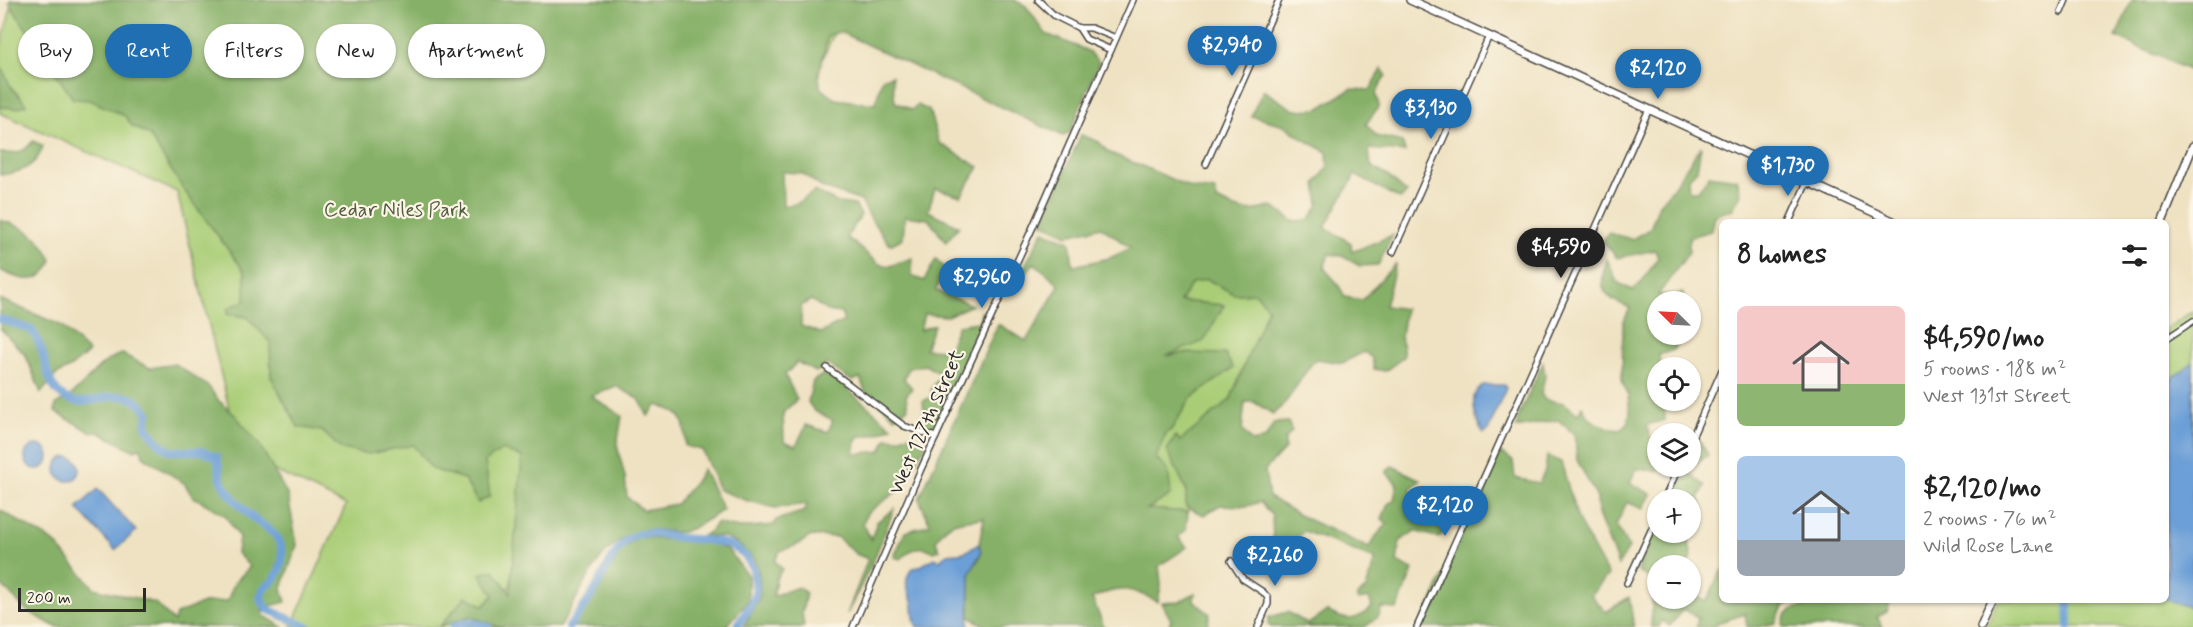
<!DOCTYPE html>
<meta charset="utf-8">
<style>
body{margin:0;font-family:Mynerve,sans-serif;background:#f6f6f6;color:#222;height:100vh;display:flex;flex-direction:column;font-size:22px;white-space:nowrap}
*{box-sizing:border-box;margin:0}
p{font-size:20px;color:#767676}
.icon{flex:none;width:33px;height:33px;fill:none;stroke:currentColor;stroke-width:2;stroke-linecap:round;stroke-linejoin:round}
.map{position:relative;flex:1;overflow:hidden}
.panel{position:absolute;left:1719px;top:219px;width:450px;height:384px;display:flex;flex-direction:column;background:#fff;border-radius:9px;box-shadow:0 2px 4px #0004}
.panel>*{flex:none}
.banner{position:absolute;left:18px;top:24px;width:570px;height:54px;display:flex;gap:12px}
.needle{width:39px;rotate:294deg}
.fabs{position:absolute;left:1647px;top:291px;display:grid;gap:12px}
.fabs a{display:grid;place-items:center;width:54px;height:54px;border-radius:50%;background:#fff;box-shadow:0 2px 4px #0004;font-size:30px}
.scale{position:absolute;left:18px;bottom:15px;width:128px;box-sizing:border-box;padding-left:6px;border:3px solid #2b2b2b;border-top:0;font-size:16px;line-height:21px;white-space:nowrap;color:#2b2b2b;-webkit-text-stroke:4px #fcf5e5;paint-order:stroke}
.price{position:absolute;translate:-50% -51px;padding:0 14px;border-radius:21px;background:#1f6fb2;color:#fff;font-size:20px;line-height:39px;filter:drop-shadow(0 2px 3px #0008)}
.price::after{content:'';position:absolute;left:50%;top:36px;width:18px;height:14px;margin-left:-9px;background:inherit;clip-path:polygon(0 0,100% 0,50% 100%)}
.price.selected{background:#222;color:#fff}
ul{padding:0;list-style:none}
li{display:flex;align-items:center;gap:18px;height:150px;padding:0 18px}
li span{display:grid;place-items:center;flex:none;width:168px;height:120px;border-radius:9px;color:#555}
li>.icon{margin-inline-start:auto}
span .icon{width:72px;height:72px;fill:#fffc;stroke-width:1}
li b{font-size:26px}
h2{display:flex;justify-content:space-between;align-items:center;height:72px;padding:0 18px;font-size:26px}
.tag{padding:0 21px;border-radius:27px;background:#fff;box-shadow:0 2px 4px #0004;font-size:21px;line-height:54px}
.tag.selected{background:#1f6fb2;color:#fff}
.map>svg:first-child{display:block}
.green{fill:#a9cd76;stroke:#6a7c50;stroke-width:1.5}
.forest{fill:#86b067;stroke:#586e49;stroke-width:1.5;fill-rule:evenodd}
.water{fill:#6c9fd7;stroke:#4c6581;stroke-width:1.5}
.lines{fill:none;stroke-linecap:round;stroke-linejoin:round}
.river{stroke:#6c9fd7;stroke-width:8}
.street-casing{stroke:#484642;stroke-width:8}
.secondary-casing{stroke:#484642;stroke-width:10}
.street{stroke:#fff;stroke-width:5}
.secondary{stroke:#fff;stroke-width:7}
.labels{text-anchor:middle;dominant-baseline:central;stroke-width:4.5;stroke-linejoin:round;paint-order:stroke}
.park-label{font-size:20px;fill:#515c42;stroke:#fcf5e5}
.street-label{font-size:20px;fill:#2b2b2b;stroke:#fcf5e5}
</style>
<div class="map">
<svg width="2193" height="627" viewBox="0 0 2193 627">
<rect width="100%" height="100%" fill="#fcf5e5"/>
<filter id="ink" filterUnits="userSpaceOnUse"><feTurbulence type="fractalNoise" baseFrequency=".0167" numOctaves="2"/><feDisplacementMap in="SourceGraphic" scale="12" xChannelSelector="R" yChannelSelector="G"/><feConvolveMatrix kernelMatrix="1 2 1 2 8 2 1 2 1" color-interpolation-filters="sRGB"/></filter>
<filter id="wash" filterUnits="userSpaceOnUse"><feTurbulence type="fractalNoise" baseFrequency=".008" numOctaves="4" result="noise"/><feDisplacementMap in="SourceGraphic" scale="24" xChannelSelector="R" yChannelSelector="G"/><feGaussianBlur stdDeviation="1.35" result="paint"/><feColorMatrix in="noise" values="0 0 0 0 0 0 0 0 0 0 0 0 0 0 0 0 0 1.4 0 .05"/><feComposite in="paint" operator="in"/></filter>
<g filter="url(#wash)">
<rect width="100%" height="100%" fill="#efe2c2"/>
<g class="green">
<polygon points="13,0 771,0 836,29 731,266 538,363 516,581 472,617 501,627 291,627 346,505 240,454 177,192 0,113 0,50"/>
<path d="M1207 279 1234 294 1256 293 1268 308 1230 400 1180 442 1177 437 1180 474 1186 489 1188 512 1146 509C1150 490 1154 440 1171 429L1190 399 1233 368 1161 357 1224 306 1180 301 1192 283Z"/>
<polygon points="2193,311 2193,627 1986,627 1998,600 2166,600 2166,329"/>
</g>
<g class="forest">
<path d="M10 0H1015L1026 6 1046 34 1086 50 1099 62 1070 132 1063 136 840 32 828 35 819 73 820 87 835 99 875 104 882 79 892 75 895 102 912 110 917 105 929 110 939 143 979 167 961 196 935 188 928 211 959 226 946 242 928 219 905 216 903 238 890 245 873 222 861 201 821 187 802 173 782 172 783 206 796 204 815 191 838 203 855 205 861 215 847 237 879 264 890 266 912 258V276L924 281 936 259 948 272 935 290 972 305 947 316 924 314 920 330 934 325 925 349 948 350 958 325 979 322 981 312 989 313 955 378 932 430 925 424 923 401 932 397 931 389 941 374 925 365 909 368 904 379 912 388 906 396 908 408 895 417 865 391 860 378 852 381 827 364 816 372 797 362 785 375 797 399 783 413 784 441 796 446 806 425 828 432 833 420 814 411 808 402 813 381 827 372 892 427 876 434 857 437 854 454 881 451 887 438 899 439 912 434 926 444 899 490 867 513 863 523 871 539 877 522 894 509 873 562 847 614 868 559 856 554 837 537 811 536 797 545 780 551 775 561 782 569 776 579 773 596 798 587 806 593 802 613 804 627H743L760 596 759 574 754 559 738 544 724 537 702 536 711 531 716 523 739 528 774 525 776 520 805 511 807 504 775 508 745 500 719 490 702 450 685 446C686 420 683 412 657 405L648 416 639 399 616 386 591 396 622 416 617 445 625 477 627 497 643 510 676 504 695 482 703 469 723 510C711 517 695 529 682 532 670 533 657 528 645 530 598 539 583 592 560 627H499L470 616 440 626 466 596 484 606 494 595 480 574 494 570 510 593 522 457 502 450 485 462 490 496 478 503 464 479 432 469 413 445 368 454 341 449 322 431 298 427 271 377 270 342 247 317 227 314 228 308 245 301V272L186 193 149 135 132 126 125 116 90 100 73 99 9 3ZM811 300 827 311 841 313 844 321 821 333 801 326V306Z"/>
<polygon points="2132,0 2193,0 2193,72 2116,37"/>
<path d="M0 66C5 72 6 78 10 85 14 92 21 96 26 105L17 108 0 107Z"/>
<path d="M1382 69 1386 75 1376 93 1379 106 1366 124 1376 136 1402 142 1405 152 1369 149 1371 166 1388 176 1407 193 1400 199 1355 175 1325 227 1351 243 1352 252 1393 235 1378 265 1360 266 1342 256 1329 254 1324 268 1338 284 1345 297 1362 300 1396 263 1385 306 1405 309 1401 336 1404 357 1385 371 1374 369 1372 358 1364 352 1342 363 1316 359C1298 378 1294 398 1273 414L1254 402H1245L1242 430 1252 442 1265 439 1274 423 1288 422 1292 431 1285 439V449L1265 470 1269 497 1299 515 1369 548C1372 538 1381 532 1387 523L1382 519 1388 504 1394 500 1397 484 1386 472 1392 466 1421 480 1410 489 1415 499 1429 504 1441 518 1452 522 1439 538 1415 531 1400 541 1397 562 1413 570 1397 609 1381 608 1379 616 1365 627H1271L1268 625 1269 617 1288 612 1308 624 1327 611C1346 622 1356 622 1372 607L1369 598 1359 600 1357 596 1366 589 1375 559 1304 531 1284 549 1273 540 1272 516 1260 502 1247 506 1220 505 1204 515 1186 507V489L1167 450 1176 436 1180 441 1230 400 1268 308 1256 293 1234 294 1207 279 1192 283 1180 301 1224 305 1204 341 1166 356 1184 353 1225 354 1233 368 1190 399 1171 430 1166 433 1156 458 1168 470 1171 495 1147 509 1188 512 1186 530 1178 537 1187 547 1159 566 1161 584 1158 602C1130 588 1122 585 1092 598L1104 627H987L970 617V572L978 561 981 553 979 544 984 518C962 521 948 518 936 541L940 550 933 552C921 543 911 549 901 559L894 557 905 532 930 524 919 499 998 324 1026 341 1059 286 1056 281 1034 263 1013 289 1043 231 1070 241 1073 266 1110 258 1131 248 1101 227 1068 235 1042 223 1081 135 1099 142 1108 152 1149 169 1191 188 1215 191 1217 200C1237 211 1250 214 1272 206L1293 221 1309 220 1319 205 1316 184 1328 166 1327 152 1300 137 1284 125 1251 116 1263 90 1294 110 1318 109 1351 89 1370 90Z"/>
<path d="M33 141 43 146C37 167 20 173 0 175V153C15 154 23 154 33 141Z"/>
<path d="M1701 146 1697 170 1688 179 1689 191H1698L1709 175 1737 179 1741 194 1733 209 1714 216 1711 231 1689 237V252L1658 295 1683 293 1685 301 1658 302V334L1683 335 1674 350 1659 355 1661 367 1658 368V400L1666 401 1664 402 1665 420 1647 425 1651 439 1657 441 1658 466 1662 467 1657 471 1636 469 1630 483 1651 494 1643 509 1627 502 1616 525 1629 548 1618 565 1598 514 1597 498 1577 460 1575 435 1558 420 1516 428 1519 415 1543 363 1545 376 1541 394 1545 400 1564 403 1578 414 1582 406C1590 423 1602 428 1620 430L1628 424 1630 412 1628 395 1622 381 1623 323 1630 308C1601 296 1598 289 1607 259L1617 282 1632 290 1641 283 1658 258 1655 250 1617 258 1603 241 1608 233 1632 239 1650 229 1659 204 1673 188Z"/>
<path d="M0 220C27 228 40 235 52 260 42 287 21 281 0 270Z"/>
<polygon points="0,299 60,325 89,352 71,367 56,375 41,393 26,356 0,328"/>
<path d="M122 354 150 368 175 364 209 387 218 400 236 416 260 446 288 496 297 545 282 588 286 602 262 608 264 616 283 627H56L27 611 0 584V510L54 542 94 588 155 603 174 622 176 614 204 603 227 601 235 582 250 567 237 553 239 537 225 515 192 496 185 484 143 456 141 448 133 450 98 432H91L55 412 56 404C83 393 95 361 122 354Z"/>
<polygon points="1697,436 1708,455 1687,471 1705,486 1699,498 1704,509 1699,519 1691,517 1690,500 1669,499 1683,467 1690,466 1691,451"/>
<polygon points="1500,452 1513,461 1515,478 1539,483 1545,471 1547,456 1561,462 1578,520 1608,575 1591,595 1606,612 1629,597 1634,627 1420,627"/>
<polygon points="1657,524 1658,532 1687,533 1692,557 1687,565 1658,566 1658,598 1690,598 1691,594 1706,602 1722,569 1722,600 1794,600 1784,605 1775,623 1759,627 1747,627 1745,614 1717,623 1715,627 1696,627 1698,617 1683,609 1670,626 1662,620 1659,627 1651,627 1653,581 1638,571"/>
<polygon points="638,537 711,543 728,550 748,576 748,601 726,627 571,627 592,600 621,550"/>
<polygon points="1195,593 1194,601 1210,614 1207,627 1168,627 1171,620 1162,603 1179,602"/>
<path d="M1819 600H1895L1890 603 1887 612 1877 617 1883 627H1783C1783 602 1803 612 1819 600Z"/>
</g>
<g class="water">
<polygon points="2193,362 2193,608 2166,600 2166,387 2175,376"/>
<path d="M1483 385H1504L1506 388 1488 431 1484 434C1477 426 1470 402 1476 392 1476 391 1482 386 1483 385Z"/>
<circle cx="37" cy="457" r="12"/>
<circle cx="68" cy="469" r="12"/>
<polygon points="98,489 136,531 115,550 77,508"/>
<path d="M979 544 981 553 970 572 969 627H917C913 619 914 615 913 607 911 589 900 587 912 568L919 567 934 558 940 560C948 550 954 555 964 552 969 550 974 547 979 544Z"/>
</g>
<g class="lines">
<g class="river">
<path d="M0 319 32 330C36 337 40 344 42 351 46 365 48 384 60 394 89 419 121 373 148 413L146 427 159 443 170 451H202L217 457C219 465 219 477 223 484 230 496 244 510 254 519 260 524 267 527 273 533 289 549 283 578 264 588L260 598 267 609 308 627"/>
<polyline points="2068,600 2069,627"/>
<path d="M453 627C466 621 475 622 488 627"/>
<path d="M569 627C577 616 586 605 593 593 604 575 614 547 632 537 647 529 666 536 682 538 710 541 745 539 754 573 755 580 757 588 755 595 752 607 742 616 737 627"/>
</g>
</g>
</g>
<g filter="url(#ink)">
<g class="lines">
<defs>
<g id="street">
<polyline points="1038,0 1055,16 1079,28"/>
<polyline points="2061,12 2066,0"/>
<polyline points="1111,50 1086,39 1079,28 1091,28 1116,38"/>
<polyline points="1206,164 1279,0"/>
<polyline points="1789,222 1807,182"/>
<polyline points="1393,252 1489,36"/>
<polyline points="2166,339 2193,321"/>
<polyline points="827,368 904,426 936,437"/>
<polyline points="1690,442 1722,370"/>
<polyline points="1664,500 1679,466"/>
<polyline points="1231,561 1243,579 1263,592 1268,598 1268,604 1258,627"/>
<polyline points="1627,583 1658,515"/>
<polyline points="853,627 921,469 1032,229 1133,0"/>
<polyline points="1417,627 1649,109"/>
</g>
<g id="secondary">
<polyline points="1410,0 1895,222"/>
<polyline points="2162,222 2193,146"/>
<polyline points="1981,627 1993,600"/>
</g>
</defs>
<use href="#street" class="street-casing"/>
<use href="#secondary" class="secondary-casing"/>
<use href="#street" class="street"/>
<use href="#secondary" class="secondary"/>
</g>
</g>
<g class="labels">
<g class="park-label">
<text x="396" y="210">Cedar Niles Park</text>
</g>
<g class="street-label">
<text transform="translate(927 422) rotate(-66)">West 127th Street</text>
</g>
</g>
</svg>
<div class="fabs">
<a><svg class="needle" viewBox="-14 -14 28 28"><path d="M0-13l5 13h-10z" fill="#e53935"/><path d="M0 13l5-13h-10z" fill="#767676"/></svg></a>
<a><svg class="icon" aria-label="locate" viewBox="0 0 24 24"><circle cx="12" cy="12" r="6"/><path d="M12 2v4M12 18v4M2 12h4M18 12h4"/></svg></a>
<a><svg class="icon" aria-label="layers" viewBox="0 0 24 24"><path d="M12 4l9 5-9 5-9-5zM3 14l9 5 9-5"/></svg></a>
<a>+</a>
<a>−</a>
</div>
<div class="scale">200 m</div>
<b class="price" style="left:1232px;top:77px">$2,940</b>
<b class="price" style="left:1658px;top:100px">$2,120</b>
<b class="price" style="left:1431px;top:140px">$3,130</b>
<b class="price" style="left:1788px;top:197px">$1,730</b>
<b class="price selected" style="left:1561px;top:279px">$4,590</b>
<b class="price" style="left:982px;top:309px">$2,960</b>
<b class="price" style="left:1445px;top:537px">$2,120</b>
<b class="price" style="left:1275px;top:587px">$2,260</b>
<div class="banner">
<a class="tag">Buy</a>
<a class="tag selected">Rent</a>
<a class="tag">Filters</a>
<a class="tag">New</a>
<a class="tag">Apartment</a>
</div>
<section class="panel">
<h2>8 homes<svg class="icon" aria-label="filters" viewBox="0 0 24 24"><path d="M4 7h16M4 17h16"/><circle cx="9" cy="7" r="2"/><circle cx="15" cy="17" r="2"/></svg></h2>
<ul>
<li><span style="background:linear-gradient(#f6c9c9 65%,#8fb573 0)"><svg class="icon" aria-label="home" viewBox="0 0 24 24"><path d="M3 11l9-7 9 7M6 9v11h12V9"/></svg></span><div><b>$4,590/mo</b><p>5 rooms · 188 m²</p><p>West 131st Street</p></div></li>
<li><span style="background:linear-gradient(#a9c7e8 70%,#9aa5b1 0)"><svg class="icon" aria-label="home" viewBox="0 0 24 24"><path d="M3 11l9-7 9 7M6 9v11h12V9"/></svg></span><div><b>$2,120/mo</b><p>2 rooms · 76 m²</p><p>Wild Rose Lane</p></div></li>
</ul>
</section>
</div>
